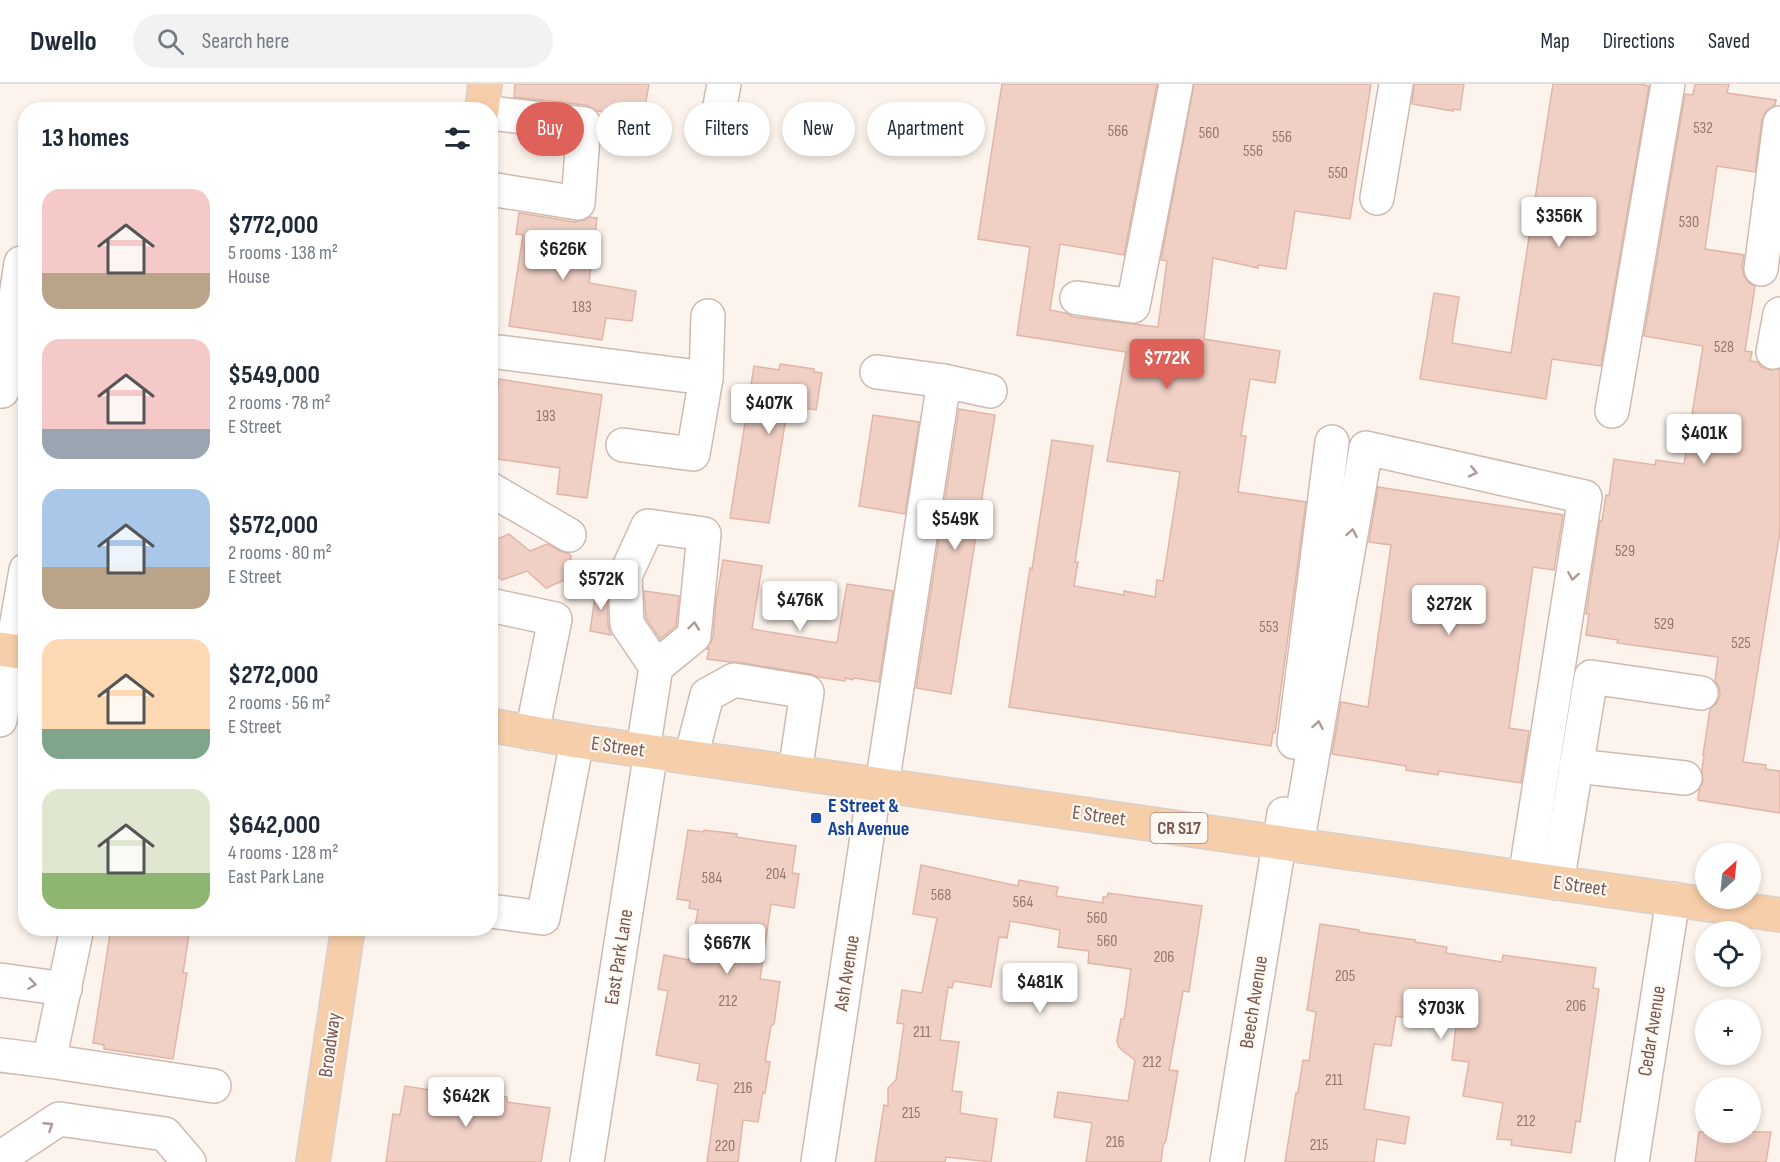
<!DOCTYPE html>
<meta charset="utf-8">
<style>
body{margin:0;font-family:"Sofia Sans Condensed",sans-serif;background:#f2f2f3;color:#1f2937;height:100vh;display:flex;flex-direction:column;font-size:22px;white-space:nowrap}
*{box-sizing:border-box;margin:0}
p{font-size:20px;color:#747a83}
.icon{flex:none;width:33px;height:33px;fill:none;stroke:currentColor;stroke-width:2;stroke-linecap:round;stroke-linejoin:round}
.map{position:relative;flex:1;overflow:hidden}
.drawer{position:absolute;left:18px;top:18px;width:480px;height:834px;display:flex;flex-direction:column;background:#fff;border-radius:24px;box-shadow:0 3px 9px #0003}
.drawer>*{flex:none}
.top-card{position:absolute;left:516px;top:18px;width:570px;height:54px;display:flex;gap:12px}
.needle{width:39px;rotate:27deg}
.controls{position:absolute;left:1695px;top:759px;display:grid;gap:12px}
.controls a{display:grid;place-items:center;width:66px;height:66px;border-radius:50%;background:#fff;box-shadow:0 3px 9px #0003;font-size:30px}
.price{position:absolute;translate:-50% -51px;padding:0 14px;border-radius:6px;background:#fff;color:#222;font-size:20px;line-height:39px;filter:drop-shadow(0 2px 3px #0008)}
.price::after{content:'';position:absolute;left:50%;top:36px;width:18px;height:14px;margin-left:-9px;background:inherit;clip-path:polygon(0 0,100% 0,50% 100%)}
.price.on{background:#de6259;color:#fff}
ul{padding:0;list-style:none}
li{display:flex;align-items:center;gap:18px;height:150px;padding:0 24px}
li span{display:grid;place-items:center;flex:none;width:168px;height:120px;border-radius:18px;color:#555}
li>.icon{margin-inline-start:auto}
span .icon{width:72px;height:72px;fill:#fffc;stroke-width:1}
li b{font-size:26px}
h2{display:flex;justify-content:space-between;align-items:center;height:72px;padding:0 24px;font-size:26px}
.chip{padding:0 21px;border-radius:27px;background:#fff;box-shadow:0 3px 9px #0003;font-size:21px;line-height:54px}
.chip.on{background:#de6259;color:#fff}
header{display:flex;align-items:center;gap:36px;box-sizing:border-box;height:84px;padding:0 30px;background:#fff;border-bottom:2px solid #e0e1e3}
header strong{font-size:28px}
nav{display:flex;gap:33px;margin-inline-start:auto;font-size:21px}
.search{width:420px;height:54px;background:#f2f2f3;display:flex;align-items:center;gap:15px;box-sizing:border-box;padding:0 21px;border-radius:33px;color:#747a83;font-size:22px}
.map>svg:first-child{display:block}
.building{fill:#f0d0c5;stroke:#e2b4a6;stroke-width:1.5}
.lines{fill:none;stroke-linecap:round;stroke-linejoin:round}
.minor-casing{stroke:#cebab1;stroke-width:36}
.major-casing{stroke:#d9d0ce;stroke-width:36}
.minor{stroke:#fff;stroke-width:33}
.major{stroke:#f6cea9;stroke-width:33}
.oneway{stroke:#ad9a95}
.transit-dot{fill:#1a4fb4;stroke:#fef8f3;stroke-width:2}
.labels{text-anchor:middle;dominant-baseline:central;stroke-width:4.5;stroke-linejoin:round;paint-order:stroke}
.number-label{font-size:16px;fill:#95756c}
.shield{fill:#fef8f3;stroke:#a08780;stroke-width:1.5}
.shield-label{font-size:18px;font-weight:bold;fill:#77574f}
.street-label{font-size:20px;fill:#77574f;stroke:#fef8f3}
.transit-label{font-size:20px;font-weight:bold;fill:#164399;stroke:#fef8f3;text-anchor:start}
</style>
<header>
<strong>Dwello</strong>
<div class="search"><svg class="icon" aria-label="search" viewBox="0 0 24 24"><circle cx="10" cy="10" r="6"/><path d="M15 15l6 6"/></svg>Search here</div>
<nav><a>Map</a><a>Directions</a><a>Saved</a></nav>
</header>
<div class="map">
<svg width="1780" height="1078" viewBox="0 0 1780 1078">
<rect width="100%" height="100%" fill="#fcf4ec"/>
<g class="building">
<polygon points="515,0 649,0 643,34 597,27 586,21 514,13"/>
<polygon points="1002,0 1157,0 1124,171 1060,160 1050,226 1065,229 1074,233 1158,243 1167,177 1161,176 1194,0 1371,0 1350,135 1295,127 1286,185 1258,181 1258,184 1213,174 1204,255 1280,267 1275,299 1250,295 1241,352 1246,352 1238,408 1306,418 1275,649 1273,648 1271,662 1009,623 1030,484 1032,485 1052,356 1093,362 1075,478 1078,478 1074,502 1124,511 1124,507 1155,513 1157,496 1163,497 1180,388 1107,377 1126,268 1017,251 1030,163 978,155"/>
<polygon points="1414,0 1464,0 1460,26 1453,25 1453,27 1412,20"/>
<polygon points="1553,0 1640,0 1649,2 1601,282 1552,275 1546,315 1420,295 1434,209 1459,213 1452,259 1511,269"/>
<polygon points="1695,0 1729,0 1727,9 1776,16 1775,21 1766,27 1762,36 1755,88 1717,82 1705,165 1744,171 1742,183 1744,192 1749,199 1755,202 1745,267 1752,268 1750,277 1758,278 1761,283 1770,286 1780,285 1780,447 1743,678 1766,681 1765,685 1780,687 1780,729 1698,716 1699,706 1703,697 1702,686 1704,672 1703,671 1710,625 1716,620 1720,611 1719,603 1715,597 1718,573 1617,559 1618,556 1586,551 1589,530 1586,530 1600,437 1602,437 1606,411 1609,412 1614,375 1655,381 1656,376 1684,380 1703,262 1644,252 1685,10 1693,11"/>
<polygon points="519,129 575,138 585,136 589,133 597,134 589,199 636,207 632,237 606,234 602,256 509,242 523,151 516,150"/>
<polygon points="780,280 814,285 814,288 822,289 816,326 788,321 769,439 730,434 754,282 779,286"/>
<polygon points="499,295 602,311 587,414 557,410 560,384 490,374 490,354"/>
<polygon points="959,325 995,331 951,610 916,604"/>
<polygon points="873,331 919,338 905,430 859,422"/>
<polygon points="1378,403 1563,431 1554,486 1533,483 1509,644 1529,647 1521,699 1439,687 1438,691 1406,686 1406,682 1332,670 1341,618 1368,623 1391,461 1369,458"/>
<polygon points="509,450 530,467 547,460 560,467 569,470 571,472 569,494 546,504 527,487 502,496 490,487 490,458"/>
<polygon points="723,476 762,482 752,545 837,559 847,500 893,507 879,598 854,594 853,596 845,594 845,597 818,593 810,590 737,578 731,578 707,575 709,565 707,565 713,554 716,518"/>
<polygon points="597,500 607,501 608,541 611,551 590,547"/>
<polygon points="644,507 679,512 676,542 660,555 646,534"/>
<polygon points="688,746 704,748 704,746 737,750 736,753 796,762 792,789 799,790 794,824 771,820 760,895 780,898 774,940 771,942 765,977 770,978 765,1009 763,1008 758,1038 743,1036 738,1078 707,1078 718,1000 697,996 700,980 656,971 668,907 658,905 664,871 689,876 698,826 689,824 690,817 677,815"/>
<polygon points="921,781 1018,802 1019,796 1058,803 1056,812 1103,819 1103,813 1107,813 1108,809 1202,822 1189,908 1183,907 1169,986 1178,987 1166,1056 1163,1062 1161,1078 1086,1078 1092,1039 1054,1033 1058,1008 1128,1017 1135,976 1123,967 1119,963 1117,957 1121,935 1124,935 1131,885 1088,879 1089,867 1058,863 1060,846 1010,837 1007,854 999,853 991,903 954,897 952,904 948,903 940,956 959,958 952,1007 962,1008 960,1029 997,1035 991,1078 946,1073 945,1078 875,1078 884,1021 888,1022 888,1004 896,996 904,940 897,939 902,906 922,909 937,834 913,830"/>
<polygon points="1320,840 1359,846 1359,848 1415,856 1415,858 1447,863 1446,869 1502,878 1503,871 1596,884 1593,904 1599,905 1580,1038 1576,1037 1571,1069 1511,1061 1512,1056 1497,1055 1503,1019 1463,1012 1469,978 1452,976 1456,942 1396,932 1391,962 1374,960 1364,1025 1409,1033 1405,1060 1377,1055 1374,1078 1285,1078 1296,1009 1298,1009 1303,976 1309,977 1316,928 1307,926"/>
<polygon points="111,844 190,844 183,889 187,889 173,975 104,965 104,961 93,959"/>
<polygon points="430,1001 507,1013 507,1018 550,1024 541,1078 386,1078 393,1030 400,1031 405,1002 430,1006"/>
<polygon points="1699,1048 1771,1048 1766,1078 1695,1078"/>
</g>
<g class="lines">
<defs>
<g id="minor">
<polyline points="719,27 724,0"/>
<polyline points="490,29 584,40 578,119 490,105"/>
<polyline points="1377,114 1396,0"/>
<polyline points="1761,185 1780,39"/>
<polyline points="1077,214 1133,222 1176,0"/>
<polyline points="490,267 706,294 708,232"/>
<polyline points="1773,268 1780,230"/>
<polyline points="877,288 944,297 882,701"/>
<polyline points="944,297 990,307"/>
<polyline points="2,307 21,179"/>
<polyline points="1612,327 1668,0"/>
<polyline points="623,361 693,370 706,294"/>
<polyline points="490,405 569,451"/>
<polyline points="490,521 555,535 532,649"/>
<polyline points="0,636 26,486"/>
<polyline points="1294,658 1332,358"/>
<polyline points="643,666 656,583 694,552 704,450 648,442 625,492 627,540 656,583"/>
<polyline points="691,673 707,611 734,596 807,608 795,688"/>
<polyline points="1576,682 1685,694"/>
<polyline points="1297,761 1366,364 1585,413 1525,794"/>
<polyline points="1557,799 1591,593 1701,609"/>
<polyline points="490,827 543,834 577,657"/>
<polyline points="0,896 65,905"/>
<polyline points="0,971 49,977 77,844"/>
<polyline points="49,977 214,1002"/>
<polyline points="0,1074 59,1035 165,1050 189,1078"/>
<polyline points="587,1078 651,667"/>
<polyline points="818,1078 875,700"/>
<polyline points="1227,1078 1284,730"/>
<polyline points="1632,1078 1673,815"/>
</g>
<g id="major">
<polyline points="482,26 485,0"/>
<polyline points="0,565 26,569"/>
<polyline points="490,641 577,657 1780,831"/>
<polyline points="313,1078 348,844"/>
</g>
</defs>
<use href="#minor" class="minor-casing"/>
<use href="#major" class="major-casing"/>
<use href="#minor" class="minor"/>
<use href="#major" class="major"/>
</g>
<defs><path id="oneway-chevron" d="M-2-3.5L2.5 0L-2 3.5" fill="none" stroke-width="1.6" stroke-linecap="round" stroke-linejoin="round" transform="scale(1.5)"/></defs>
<g class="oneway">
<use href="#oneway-chevron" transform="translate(1473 388) rotate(13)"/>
<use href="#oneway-chevron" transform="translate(1352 449) rotate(-80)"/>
<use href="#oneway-chevron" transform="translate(1573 492) rotate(99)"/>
<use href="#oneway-chevron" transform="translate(694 542) rotate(-83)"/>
<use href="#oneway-chevron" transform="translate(1318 641) rotate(-80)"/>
<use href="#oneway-chevron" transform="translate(32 900) rotate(8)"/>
<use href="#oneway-chevron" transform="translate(49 1042) rotate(-33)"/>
</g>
<rect class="transit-dot" x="810" y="728" width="12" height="12" rx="3"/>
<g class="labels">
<g class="number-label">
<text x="1703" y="44">532</text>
<text x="1118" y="47">566</text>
<text x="1209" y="49">560</text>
<text x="1282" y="53">556</text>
<text x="1253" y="67">556</text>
<text x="1338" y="89">550</text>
<text x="1689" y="138">530</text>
<text x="582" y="223">183</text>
<text x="1724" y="263">528</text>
<text x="546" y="332">193</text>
<text x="1625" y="467">529</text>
<text x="1664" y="540">529</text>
<text x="1269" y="543">553</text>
<text x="1741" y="559">525</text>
<text x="776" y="790">204</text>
<text x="712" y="794">584</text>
<text x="941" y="811">568</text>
<text x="1023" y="818">564</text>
<text x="1097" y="834">560</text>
<text x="1107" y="857">560</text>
<text x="1164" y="873">206</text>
<text x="1345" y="892">205</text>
<text x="728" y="917">212</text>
<text x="1576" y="922">206</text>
<text x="922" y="948">211</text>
<text x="1152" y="978">212</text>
<text x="1334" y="996">211</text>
<text x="743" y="1004">216</text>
<text x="911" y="1029">215</text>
<text x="1526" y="1037">212</text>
<text x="1115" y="1058">216</text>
<text x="1319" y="1061">215</text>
<text x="725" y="1062">220</text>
</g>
<rect class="shield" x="1150.5" y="729" width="57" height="30" rx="4.5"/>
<g class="shield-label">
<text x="1179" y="744">CR S17</text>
</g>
<g class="street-label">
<text transform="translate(618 663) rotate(8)">E Street</text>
<text transform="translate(1099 732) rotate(8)">E Street</text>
<text transform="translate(1580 802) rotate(8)">E Street</text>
<text transform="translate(619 873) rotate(-81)">East Park Lane</text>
<text transform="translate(847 889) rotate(-81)">Ash Avenue</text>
<text transform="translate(1254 918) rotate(-81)">Beech Avenue</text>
<text transform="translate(1652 947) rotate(-81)">Cedar Avenue</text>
<text transform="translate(330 961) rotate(-82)">Broadway</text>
</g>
<g class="transit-label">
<text x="828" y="722">E Street &amp;<tspan x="828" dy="23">Ash Avenue</tspan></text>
</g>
</g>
</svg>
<div class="controls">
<a><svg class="needle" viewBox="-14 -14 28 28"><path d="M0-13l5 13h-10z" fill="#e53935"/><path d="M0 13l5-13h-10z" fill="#747a83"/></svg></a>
<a><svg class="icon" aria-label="locate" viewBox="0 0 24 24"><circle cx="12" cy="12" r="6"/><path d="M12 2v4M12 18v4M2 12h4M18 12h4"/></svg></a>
<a>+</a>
<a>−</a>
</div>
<b class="price" style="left:1559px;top:164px">$356K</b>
<b class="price" style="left:563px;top:197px">$626K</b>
<b class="price on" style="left:1167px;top:306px">$772K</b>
<b class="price" style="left:769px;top:351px">$407K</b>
<b class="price" style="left:1704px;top:381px">$401K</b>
<b class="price" style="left:955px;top:467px">$549K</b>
<b class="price" style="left:601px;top:527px">$572K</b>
<b class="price" style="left:800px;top:548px">$476K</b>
<b class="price" style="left:1449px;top:552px">$272K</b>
<b class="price" style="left:727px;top:891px">$667K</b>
<b class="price" style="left:1040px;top:930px">$481K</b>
<b class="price" style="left:1441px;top:956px">$703K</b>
<b class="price" style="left:466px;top:1044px">$642K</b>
<div class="top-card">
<a class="chip on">Buy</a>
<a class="chip">Rent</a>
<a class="chip">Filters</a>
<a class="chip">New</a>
<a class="chip">Apartment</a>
</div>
<section class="drawer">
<h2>13 homes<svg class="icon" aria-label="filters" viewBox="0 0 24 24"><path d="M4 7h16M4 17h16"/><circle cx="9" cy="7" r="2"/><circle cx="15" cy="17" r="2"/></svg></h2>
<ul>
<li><span style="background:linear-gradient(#f6c9c9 70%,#b9a48a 0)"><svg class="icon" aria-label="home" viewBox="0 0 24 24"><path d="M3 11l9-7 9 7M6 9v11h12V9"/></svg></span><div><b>$772,000</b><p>5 rooms · 138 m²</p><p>House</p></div></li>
<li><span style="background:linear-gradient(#f6c9c9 75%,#9aa5b1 0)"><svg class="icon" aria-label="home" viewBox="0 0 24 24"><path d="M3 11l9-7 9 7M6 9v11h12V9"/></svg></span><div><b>$549,000</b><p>2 rooms · 78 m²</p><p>E Street</p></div></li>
<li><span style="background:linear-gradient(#a9c7e8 65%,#b9a48a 0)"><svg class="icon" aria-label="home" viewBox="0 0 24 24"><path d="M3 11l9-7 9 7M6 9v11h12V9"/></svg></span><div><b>$572,000</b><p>2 rooms · 80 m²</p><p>E Street</p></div></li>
<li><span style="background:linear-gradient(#ffd9b3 75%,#7fa58c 0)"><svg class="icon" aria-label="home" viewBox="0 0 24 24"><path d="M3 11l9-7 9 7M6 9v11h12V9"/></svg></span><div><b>$272,000</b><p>2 rooms · 56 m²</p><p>E Street</p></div></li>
<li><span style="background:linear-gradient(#dfe7d0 70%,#8fb573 0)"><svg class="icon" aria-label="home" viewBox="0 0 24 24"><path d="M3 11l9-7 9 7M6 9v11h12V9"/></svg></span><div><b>$642,000</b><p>4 rooms · 128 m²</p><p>East Park Lane</p></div></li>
</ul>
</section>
</div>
